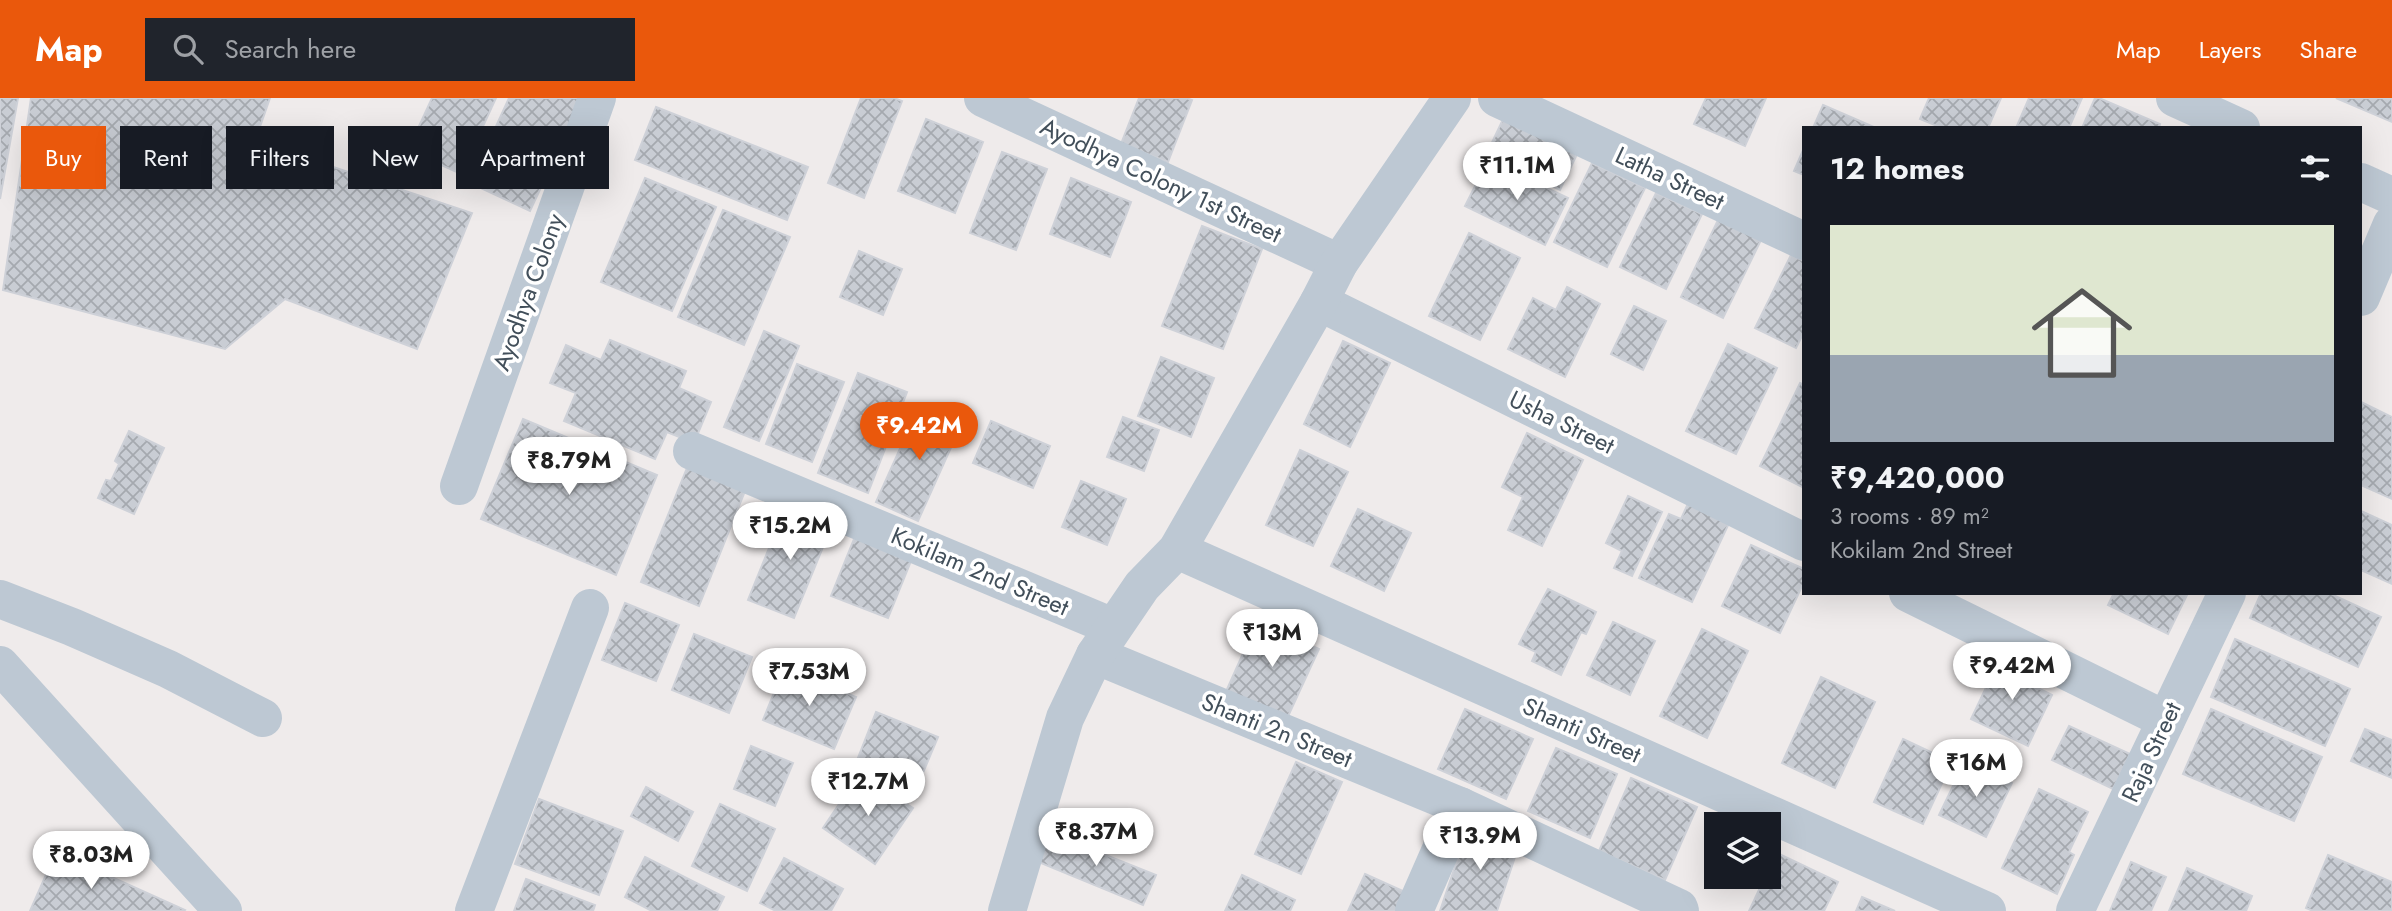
<!DOCTYPE html>
<meta charset="utf-8">
<style>
body{margin:0;font-family:Jost,sans-serif;background:#20242c;color:#f1f3f6;height:100vh;display:flex;flex-direction:column;font-size:26px;white-space:nowrap}
*{box-sizing:border-box;margin:0}
p{font-size:23px;color:#9ea1a6}
.icon{flex:none;width:38px;height:38px;fill:none;stroke:currentColor;stroke-width:2;stroke-linecap:round;stroke-linejoin:round}
.map{position:relative;flex:1;overflow:hidden}
.side{position:absolute;left:1802px;top:28px;width:560px;height:469px;display:flex;flex-direction:column;background:#171b24;border-radius:0px;box-shadow:0 7px 28px #0002}
.side>*{flex:none}
.guide{position:absolute;left:21px;top:28px;width:665px;height:63px;display:flex;gap:14px}
.tools{position:absolute;left:1704px;top:714px;display:grid;gap:14px}
.tools a{display:grid;place-items:center;width:77px;height:77px;border-radius:0px;background:#171b24;box-shadow:0 7px 28px #0002;font-size:35px}
.price{position:absolute;translate:-50% -60px;padding:0 16px;border-radius:24px;background:#fff;color:#222;font-size:23px;line-height:46px;filter:drop-shadow(0 2px 4px #0008)}
.price::after{content:'';position:absolute;left:50%;top:42px;width:21px;height:16px;margin-left:-10px;background:inherit;clip-path:polygon(0 0,100% 0,50% 100%)}
.price.on{background:#ea580c;color:#fff}
ul{padding:0;list-style:none}
li{display:grid;align-content:center;gap:14px;height:371px;padding:0 28px}
li span{display:grid;place-items:center;height:217px;border-radius:0px;color:#555}
li>.icon{margin-inline-start:auto}
span .icon{width:126px;height:126px;fill:#fffc;stroke-width:1}
li b{font-size:30px}
h2{display:flex;justify-content:space-between;align-items:center;height:84px;padding:0 28px;font-size:30px}
.chip{padding:0 24px;border-radius:0px;background:#171b24;box-shadow:0 7px 28px #0002;font-size:24px;line-height:63px}
.chip.on{background:#ea580c;color:#fff}
header{display:flex;align-items:center;gap:42px;box-sizing:border-box;height:98px;padding:0 35px;background:#ea580c;color:#fff}
header strong{font-size:33px}
nav{display:flex;gap:38px;margin-inline-start:auto;font-size:24px}
.search{width:490px;height:63px;background:#20242c;display:flex;align-items:center;gap:18px;box-sizing:border-box;padding:0 24px;border-radius:0px;color:#9ea1a6;font-size:26px}
.map>svg:first-child{display:block}
.building{fill:url(#building-cross-hatch);stroke:#ced1d8;stroke-width:2}
.lines{fill:none;stroke-linecap:round;stroke-linejoin:round}
.minor{stroke:#bdc8d3;stroke-width:38}
.labels{text-anchor:middle;dominant-baseline:central;stroke-width:7;stroke-linejoin:round;paint-order:stroke}
.street-label{font-size:24px;fill:#424f5a;stroke:#fff}
</style>
<header>
<strong>Map</strong>
<div class="search"><svg class="icon" aria-label="search" viewBox="0 0 24 24"><circle cx="10" cy="10" r="6"/><path d="M15 15l6 6"/></svg>Search here</div>
<nav><a>Map</a><a>Layers</a><a>Share</a></nav>
</header>
<div class="map">
<svg width="2392" height="813" viewBox="0 0 2392 813">
<defs>
<pattern id="building-cross-hatch" width="8" height="8" patternUnits="userSpaceOnUse" patternTransform="scale(1.75)"><rect width="8" height="8" fill="#c9cdd4"/><path d="M0 0l8 8M0 8l8-8" fill="none" stroke="#a5a9af"/></pattern>
</defs>
<rect width="100%" height="100%" fill="#efebeb"/>
<g class="building">
<polygon points="0,0 18,0 0,101"/>
<polygon points="31,0 270,0 255,43 472,115 417,251 285,201 225,251 3,192"/>
<polygon points="432,0 496,0 461,76 408,52"/>
<polygon points="509,0 577,0 582,2 530,113 470,85"/>
<polygon points="861,0 894,0 902,3 864,100 828,85"/>
<polygon points="1139,0 1186,0 1192,2 1168,64 1121,46"/>
<polygon points="1706,0 1766,0 1745,48 1694,26"/>
<polygon points="1929,0 2001,0 1988,30 1942,30 1920,21"/>
<polygon points="2029,0 2082,0 2069,30 2016,30"/>
<polygon points="2095,0 2099,0 2160,26 2159,30 2082,30"/>
<polygon points="2336,0 2392,0 2392,24"/>
<polygon points="1823,7 1876,30 1813,30"/>
<polygon points="656,9 808,69 787,122 635,62"/>
<polygon points="1505,17 1579,52 1560,92 1486,57"/>
<polygon points="926,21 983,44 955,115 898,93"/>
<polygon points="1804,50 1804,77 1794,73"/>
<polygon points="1002,54 1047,71 1016,152 970,135"/>
<polygon points="1488,62 1568,100 1545,147 1465,108"/>
<polygon points="1592,65 1645,90 1607,169 1554,144"/>
<polygon points="645,80 716,109 672,213 601,184"/>
<polygon points="1071,80 1131,104 1110,159 1050,136"/>
<polygon points="1656,95 1702,116 1666,191 1620,169"/>
<polygon points="723,112 790,139 744,247 678,219"/>
<polygon points="1718,122 1761,142 1723,220 1681,199"/>
<polygon points="1202,128 1262,151 1223,251 1162,228"/>
<polygon points="1469,135 1520,160 1480,242 1429,218"/>
<polygon points="859,153 902,171 883,217 840,199"/>
<polygon points="1791,157 1804,163 1804,234 1796,250 1755,230"/>
<polygon points="1567,189 1600,206 1565,279 1508,251 1533,200 1556,212"/>
<polygon points="1634,208 1666,223 1643,272 1611,256"/>
<polygon points="764,233 799,248 759,343 724,329"/>
<polygon points="610,242 686,273 679,290 711,304 694,345 667,334 655,361 564,323 576,295 550,285 566,247 601,262"/>
<polygon points="1343,243 1390,265 1350,349 1304,326"/>
<polygon points="1728,246 1777,270 1736,356 1686,333"/>
<polygon points="1161,259 1214,280 1191,339 1138,318"/>
<polygon points="797,266 844,284 812,364 766,346"/>
<polygon points="858,275 907,294 868,395 818,375"/>
<polygon points="1800,285 1804,287 1804,390 1760,368"/>
<polygon points="2361,304 2392,319 2392,401 2361,387"/>
<polygon points="920,306 962,325 918,423 876,404"/>
<polygon points="1123,319 1159,332 1144,373 1107,359"/>
<polygon points="523,321 657,377 616,477 481,421"/>
<polygon points="991,323 1050,348 1033,390 973,365"/>
<polygon points="129,333 164,350 134,416 98,400 106,382 111,383 119,366 115,363"/>
<polygon points="1527,335 1583,362 1542,448 1508,432 1523,399 1502,389"/>
<polygon points="1300,352 1348,374 1313,448 1266,427"/>
<polygon points="691,360 749,383 699,508 641,484"/>
<polygon points="1081,383 1126,401 1107,447 1062,429"/>
<polygon points="1628,398 1662,414 1632,478 1614,470 1622,453 1606,445"/>
<polygon points="1690,401 1731,421 1692,504 1639,480 1669,416 1681,421"/>
<polygon points="786,408 832,427 794,520 748,502"/>
<polygon points="1358,411 1411,435 1384,493 1331,468"/>
<polygon points="2361,413 2392,427 2392,486 2361,472"/>
<polygon points="856,436 913,458 888,520 831,498"/>
<polygon points="1751,447 1804,471 1804,484 1780,535 1722,508"/>
<polygon points="1548,491 1596,514 1586,536 1581,534 1561,577 1532,563 1536,554 1519,546"/>
<polygon points="2114,495 2188,495 2168,536 2108,507"/>
<polygon points="2261,495 2329,495 2381,519 2358,569 2250,520"/>
<polygon points="625,505 679,527 656,583 602,562"/>
<polygon points="1261,515 1301,532 1297,541 1319,551 1285,625 1224,598"/>
<polygon points="1613,524 1655,543 1630,597 1587,577"/>
<polygon points="1702,531 1748,553 1707,640 1660,618"/>
<polygon points="694,536 752,559 729,615 672,592"/>
<polygon points="2235,541 2350,591 2325,648 2211,599"/>
<polygon points="2002,556 2036,572 2030,586 2052,597 2028,648 1971,621"/>
<polygon points="784,570 856,599 834,651 763,622"/>
<polygon points="1821,579 1875,604 1835,690 1782,665"/>
<polygon points="1465,611 1533,641 1506,701 1438,671"/>
<polygon points="2211,611 2322,659 2294,723 2183,676"/>
<polygon points="876,614 938,639 917,689 856,665"/>
<polygon points="2069,628 2130,656 2113,691 2052,662"/>
<polygon points="2365,631 2392,642 2392,680 2351,663"/>
<polygon points="1903,641 1952,664 1923,726 1874,704"/>
<polygon points="751,648 793,665 775,708 734,691"/>
<polygon points="1556,650 1617,676 1590,740 1528,713"/>
<polygon points="1965,663 2012,685 1986,739 1939,717"/>
<polygon points="1296,664 1342,684 1301,776 1255,756"/>
<polygon points="860,675 913,710 875,766 823,730"/>
<polygon points="1631,680 1697,709 1665,782 1599,753"/>
<polygon points="646,689 693,714 678,743 631,718"/>
<polygon points="2039,691 2088,714 2069,754 2074,757 2057,796 2002,770"/>
<polygon points="539,701 623,733 599,797 515,766"/>
<polygon points="720,706 775,731 747,793 692,768"/>
<polygon points="1469,727 1520,744 1497,813 1440,813"/>
<polygon points="1048,734 1156,777 1143,807 1036,763"/>
<polygon points="56,754 185,812 184,813 30,813"/>
<polygon points="1777,755 1838,784 1824,813 1749,813 1765,779 1769,779 1769,770"/>
<polygon points="2328,757 2392,784 2392,813 2313,813 2306,810"/>
<polygon points="645,759 724,799 717,813 652,813 625,799"/>
<polygon points="784,760 843,791 831,813 776,813 760,805"/>
<polygon points="2131,764 2166,779 2151,813 2110,813"/>
<polygon points="2187,770 2252,798 2246,813 2169,813"/>
<polygon points="1365,776 1414,798 1407,813 1348,813"/>
<polygon points="1242,777 1295,802 1290,813 1225,813"/>
<polygon points="526,781 595,807 593,813 514,813"/>
<polygon points="1862,799 1895,813 1856,813"/>
</g>
<g class="lines">
<g class="minor">
<polyline points="983,0 1339,165"/>
<polyline points="1497,0 1804,143"/>
<polyline points="2175,0 2241,30"/>
<polyline points="2361,84 2392,98"/>
<polyline points="2361,199 2392,126"/>
<polyline points="1319,204 1804,444"/>
<polyline points="692,353 1113,529"/>
<polyline points="459,388 597,0"/>
<polyline points="1177,452 1987,813"/>
<polyline points="1908,495 2166,622"/>
<polyline points="0,501 72,529 168,571 263,620"/>
<polyline points="1095,557 1460,708 1679,810 1680,813"/>
<polyline points="0,567 223,813"/>
<polyline points="474,813 590,510"/>
<polyline points="1007,813 1065,620 1095,557 1142,488 1177,452 1319,204 1339,165 1452,0"/>
<polyline points="1414,813 1460,708"/>
<polyline points="2075,813 2227,495"/>
</g>
</g>
<g class="labels">
<g class="street-label">
<text transform="translate(1670 80) rotate(25)">Latha Street</text>
<text transform="translate(1161 82) rotate(25)">Ayodhya Colony 1st Street</text>
<text transform="translate(528 194) rotate(-70)">Ayodhya Colony</text>
<text transform="translate(1562 324) rotate(26)">Usha Street</text>
<text transform="translate(980 473) rotate(23)">Kokilam 2nd Street</text>
<text transform="translate(1277 632) rotate(22)">Shanti 2n Street</text>
<text transform="translate(1582 632) rotate(24)">Shanti Street</text>
<text transform="translate(2151 654) rotate(-65)">Raja Street</text>
</g>
</g>
</svg>
<div class="tools">
<a><svg class="icon" aria-label="layers" viewBox="0 0 24 24"><path d="M12 4l9 5-9 5-9-5zM3 14l9 5 9-5"/></svg></a>
</div>
<b class="price" style="left:1517px;top:104px">₹11.1M</b>
<b class="price on" style="left:919px;top:364px">₹9.42M</b>
<b class="price" style="left:569px;top:399px">₹8.79M</b>
<b class="price" style="left:790px;top:464px">₹15.2M</b>
<b class="price" style="left:1272px;top:571px">₹13M</b>
<b class="price" style="left:2012px;top:604px">₹9.42M</b>
<b class="price" style="left:809px;top:610px">₹7.53M</b>
<b class="price" style="left:1976px;top:701px">₹16M</b>
<b class="price" style="left:868px;top:720px">₹12.7M</b>
<b class="price" style="left:1096px;top:770px">₹8.37M</b>
<b class="price" style="left:1480px;top:774px">₹13.9M</b>
<b class="price" style="left:91px;top:793px">₹8.03M</b>
<div class="guide">
<a class="chip on">Buy</a>
<a class="chip">Rent</a>
<a class="chip">Filters</a>
<a class="chip">New</a>
<a class="chip">Apartment</a>
</div>
<section class="side">
<h2>12 homes<svg class="icon" aria-label="filters" viewBox="0 0 24 24"><path d="M4 7h16M4 17h16"/><circle cx="9" cy="7" r="2"/><circle cx="15" cy="17" r="2"/></svg></h2>
<ul>
<li><span style="background:linear-gradient(#dfe7d0 60%,#9aa5b1 0)"><svg class="icon" aria-label="home" viewBox="0 0 24 24"><path d="M3 11l9-7 9 7M6 9v11h12V9"/></svg></span><div><b>₹9,420,000</b><p>3 rooms · 89 m²</p><p>Kokilam 2nd Street</p></div></li>
</ul>
</section>
</div>
